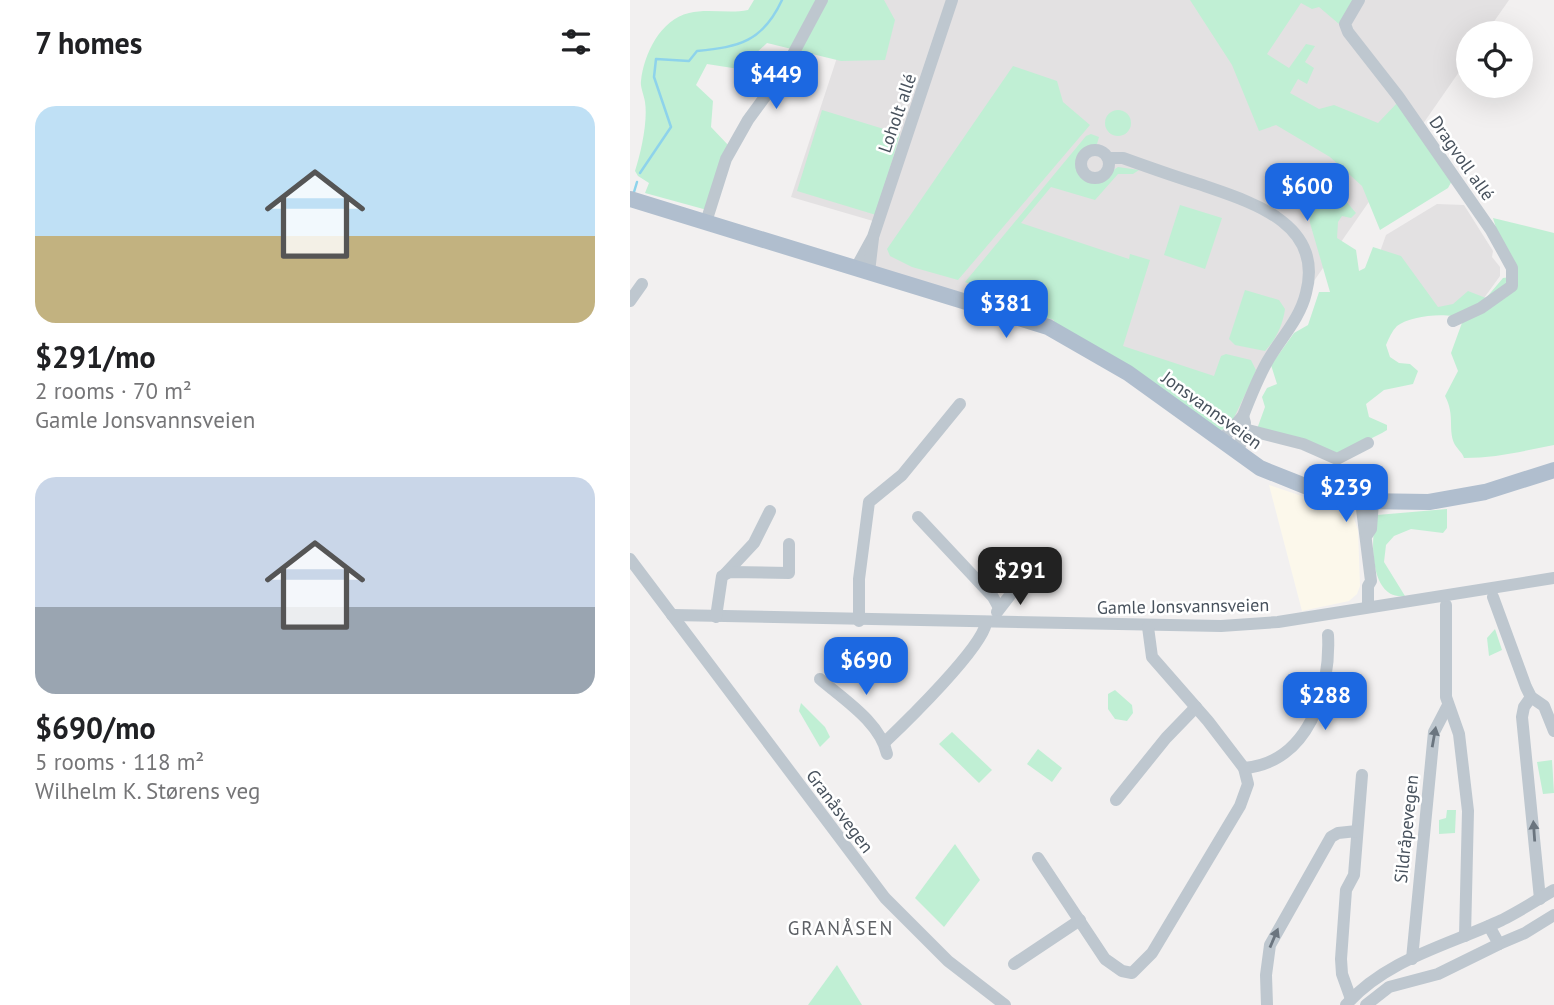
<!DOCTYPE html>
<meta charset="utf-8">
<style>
body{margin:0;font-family:"PT Sans",sans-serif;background:#f2f2f2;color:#202124;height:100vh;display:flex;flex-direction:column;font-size:26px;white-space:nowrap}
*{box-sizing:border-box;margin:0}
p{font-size:23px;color:#757577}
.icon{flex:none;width:38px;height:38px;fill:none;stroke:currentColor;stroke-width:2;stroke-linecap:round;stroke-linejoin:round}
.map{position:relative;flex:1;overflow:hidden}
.panel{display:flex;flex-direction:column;background:#fff;width:630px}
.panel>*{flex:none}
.buttons{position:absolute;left:826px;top:21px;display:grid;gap:14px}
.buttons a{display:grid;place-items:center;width:77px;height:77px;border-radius:50%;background:#fff;box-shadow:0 7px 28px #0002;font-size:35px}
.price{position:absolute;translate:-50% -60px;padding:0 16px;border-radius:14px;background:#1c68e1;color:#fff;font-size:23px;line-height:46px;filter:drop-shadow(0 2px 4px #0008)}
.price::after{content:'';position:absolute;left:50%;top:42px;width:21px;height:16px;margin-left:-10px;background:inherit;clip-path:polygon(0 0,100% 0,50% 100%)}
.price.on{background:#222;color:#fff}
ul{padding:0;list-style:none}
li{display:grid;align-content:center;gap:14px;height:371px;padding:0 35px}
li span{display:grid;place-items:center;height:217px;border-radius:21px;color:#555}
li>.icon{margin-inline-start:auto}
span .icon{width:126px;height:126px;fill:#fffc;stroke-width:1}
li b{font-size:30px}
h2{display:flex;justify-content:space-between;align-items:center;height:84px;padding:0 35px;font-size:30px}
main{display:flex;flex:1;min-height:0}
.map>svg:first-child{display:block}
.commercial{fill:#fcf8eb}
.education{fill:#e3e1e2}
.green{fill:#c0efd4}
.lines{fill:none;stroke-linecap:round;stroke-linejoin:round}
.stream{stroke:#8ed3eb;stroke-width:2.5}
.minor{stroke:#bec7cf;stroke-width:12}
.major{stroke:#b0bece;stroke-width:16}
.oneway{fill:#6b757f}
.labels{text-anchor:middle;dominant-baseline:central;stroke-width:5;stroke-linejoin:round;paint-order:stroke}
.street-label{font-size:18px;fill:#48525d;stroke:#fff}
.neighbourhood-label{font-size:19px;letter-spacing:2px;fill:#5d6065;stroke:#fff}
</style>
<main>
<section class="panel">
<h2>7 homes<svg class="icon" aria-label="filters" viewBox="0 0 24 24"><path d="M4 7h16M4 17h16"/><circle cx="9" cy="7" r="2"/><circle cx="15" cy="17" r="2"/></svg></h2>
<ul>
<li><span style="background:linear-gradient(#bfe0f5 60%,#c2b280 0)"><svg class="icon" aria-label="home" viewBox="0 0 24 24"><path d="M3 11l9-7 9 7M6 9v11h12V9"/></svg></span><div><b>$291/mo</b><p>2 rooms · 70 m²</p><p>Gamle Jonsvannsveien</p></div></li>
<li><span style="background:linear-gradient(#c9d6e8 60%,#9aa5b1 0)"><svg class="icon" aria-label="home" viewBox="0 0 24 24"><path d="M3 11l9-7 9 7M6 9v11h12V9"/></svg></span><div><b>$690/mo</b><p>5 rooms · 118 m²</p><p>Wilhelm K. Størens veg</p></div></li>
</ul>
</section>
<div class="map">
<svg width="924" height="1005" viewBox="0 0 924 1005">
<rect width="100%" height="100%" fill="#f2f0f0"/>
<polygon class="commercial" points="639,485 722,513 728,530 730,586 727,594 719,601 672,611"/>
<g class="education">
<polygon points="226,0 879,0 856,33 838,33 838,59 677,291 602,426 589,434 430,336 226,268 243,221 161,197"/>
<polygon points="807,204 834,205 863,251 862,257 870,267 870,276 854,298 785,315 757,292 751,249 756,235"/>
</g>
<g class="green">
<path d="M124 0H254L265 20 255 60 211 61 137 43 109 69 77 64 66 85 83 101 81 127 99 146 77 210 15 193 19 183 8 176 5 171C11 153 18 121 15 102 14 95 10 87 11 81 14 54 30 20 59 13 78 8 98 14 118 10Z"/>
<polygon points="560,0 724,0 709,24 689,7 682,9 671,3 637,54 659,68 676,44 685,46 675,62 684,68 677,84 668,79 660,93 689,109 704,105 748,123 768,102 823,179 818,188 750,230 732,186 700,157 646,125 629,131 602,65"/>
<polygon points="383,66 427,81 433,102 460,125 328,280 282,267 260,256 257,249"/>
<circle cx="488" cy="123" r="13"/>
<polygon points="192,110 270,134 246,215 167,191"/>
<path d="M461 134 469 137 467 144C450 149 439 159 451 177 467 189 475 175 488 167L509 170 503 174H488L465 200 421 187 391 223 499 259 500 254 520 260 493 346 584 376 591 356 596 354 621 360 626 370 623 378 600 426 590 431 422 327 424 320 363 300 365 294 335 282 456 136Z"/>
<path d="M693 199 715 200 726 213 721 218 712 216 708 222 707 238 726 250 729 271 735 268 743 247 771 256 808 307 823 304 838 291 856 298 873 278 881 277 863 218 924 233V445C894 451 866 458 834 458 832 452 826 448 824 443 818 428 825 415 815 396L828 371 821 353 833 320C819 311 780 316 767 326 762 331 759 338 756 345L760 357 769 363 780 364 788 371 783 384 754 390 736 404 739 417 757 425V430L752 433 708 455 627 429 635 407 632 397 637 388 647 384 641 365 664 333 678 325 689 292H700L680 223V213Z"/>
<polygon points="550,205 592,218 575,269 534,255"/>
<path d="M615 290 649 300 655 309C653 324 646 340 635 351L605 345 599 339Z"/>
<path d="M817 509V528L813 533 781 529 764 536 756 545 754 562 775 596C739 601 740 537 747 515Z"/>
<polygon points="865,629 872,650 859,656 857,638"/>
<polygon points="254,660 267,670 255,683 240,672"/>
<polygon points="485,690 502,705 503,713 497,721 485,719 478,709 478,694"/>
<polygon points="171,703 195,727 200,737 190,747 169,711"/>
<polygon points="322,732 362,770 349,783 309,744"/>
<polygon points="408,749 432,768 422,782 397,764"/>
<polygon points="922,760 924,793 913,794 907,762"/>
<polygon points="817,810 826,810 825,833 809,834 809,820 816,818"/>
<polygon points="325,844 350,880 314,927 285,898"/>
<polygon points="207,965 232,1005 178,1005"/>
</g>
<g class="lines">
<g class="stream">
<path d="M10 173 41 127 24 77 26 59 59 61 67 51C110 47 133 41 152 0"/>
<polyline points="4,192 7,182"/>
</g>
<g class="minor">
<polyline points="729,0 715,24 718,32 768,96 861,230 882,268 882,286 851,308 823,321"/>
<circle cx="465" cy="164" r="14"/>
<path d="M478 158H493C518 167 543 176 569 184 618 201 695 222 676 293 670 319 650 339 637 362 627 380 620 398 613 416"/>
<polyline points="76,222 96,159 118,120 154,71 192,0"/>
<polyline points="226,268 243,237 322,0"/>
<polyline points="239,272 243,238"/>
<polyline points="0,301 12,284"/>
<polyline points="618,430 673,444 707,459 738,443"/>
<polyline points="591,441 613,416 615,423 608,454"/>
<polyline points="731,501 741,581 738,586 738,605"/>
<polyline points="288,517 363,597 369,608"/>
<polyline points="737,535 741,529 743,502"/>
<polyline points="0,559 255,898 318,961 375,1005"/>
<polyline points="95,574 124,543 140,511"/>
<polyline points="863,597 896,687 901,697 914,706 924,731"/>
<polyline points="816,605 816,697 829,734 838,811 835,936"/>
<polyline points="367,612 398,572"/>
<polyline points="42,615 591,626 648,622 924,578"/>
<polyline points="86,617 92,576 100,572 159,573 159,544"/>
<polyline points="229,621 229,579 239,502 272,475 330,404"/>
<path d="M190 679C213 699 250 722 257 754"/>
<polyline points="901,697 894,707 892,717 910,899"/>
<path d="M255 742C276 722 352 648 356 623"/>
<path d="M614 768C678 763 701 691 698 635"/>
<polyline points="486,800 536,738 566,707"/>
<polyline points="408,858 475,959 492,971 502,973 522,953 610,806 618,784 614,768 578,721 522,657 518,627"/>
<polyline points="859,926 869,944 895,933 924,915"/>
<polyline points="782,959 804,732 817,707"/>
<polyline points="384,964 450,920"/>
<polyline points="721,999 712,974 711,959 716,890 724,875 732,775"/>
<polyline points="637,1005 636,975 640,945 701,837 708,833 727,831"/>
<path d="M716 1005C756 959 819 945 872 920 890 911 907 900 924 890"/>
<polyline points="736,1005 759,987 808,974 869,944"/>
</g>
<polyline class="major" points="0,199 418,327 498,373 630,468 680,488 731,501 799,502 855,492 924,470"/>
</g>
<defs><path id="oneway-solid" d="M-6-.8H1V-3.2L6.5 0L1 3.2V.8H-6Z" transform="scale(1.75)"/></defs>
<g class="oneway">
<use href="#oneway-solid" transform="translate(804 737) rotate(-80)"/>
<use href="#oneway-solid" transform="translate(904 831) rotate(-94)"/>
<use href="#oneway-solid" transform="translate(644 938) rotate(-67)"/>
</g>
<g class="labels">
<g class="street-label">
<text transform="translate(267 113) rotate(-71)">Loholt allé</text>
<text transform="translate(832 158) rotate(55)">Dragvoll allé</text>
<text transform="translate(582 410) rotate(36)">Jonsvannsveien</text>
<text transform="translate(553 606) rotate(-1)">Gamle Jonsvannsveien</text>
<text transform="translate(210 811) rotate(53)">Granåsvegen</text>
<text transform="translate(776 829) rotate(-84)">Sildråpevegen</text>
</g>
<g class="neighbourhood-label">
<text x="211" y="928">GRANÅSEN</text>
</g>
</g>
</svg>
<div class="buttons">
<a><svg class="icon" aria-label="locate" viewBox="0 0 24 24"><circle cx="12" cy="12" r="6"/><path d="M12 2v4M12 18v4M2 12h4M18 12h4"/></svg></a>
</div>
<b class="price" style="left:146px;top:111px">$449</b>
<b class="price" style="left:677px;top:223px">$600</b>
<b class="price" style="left:376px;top:340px">$381</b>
<b class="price" style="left:716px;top:524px">$239</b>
<b class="price on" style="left:390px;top:607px">$291</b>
<b class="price" style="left:236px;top:697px">$690</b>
<b class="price" style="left:695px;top:732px">$288</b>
</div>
</main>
